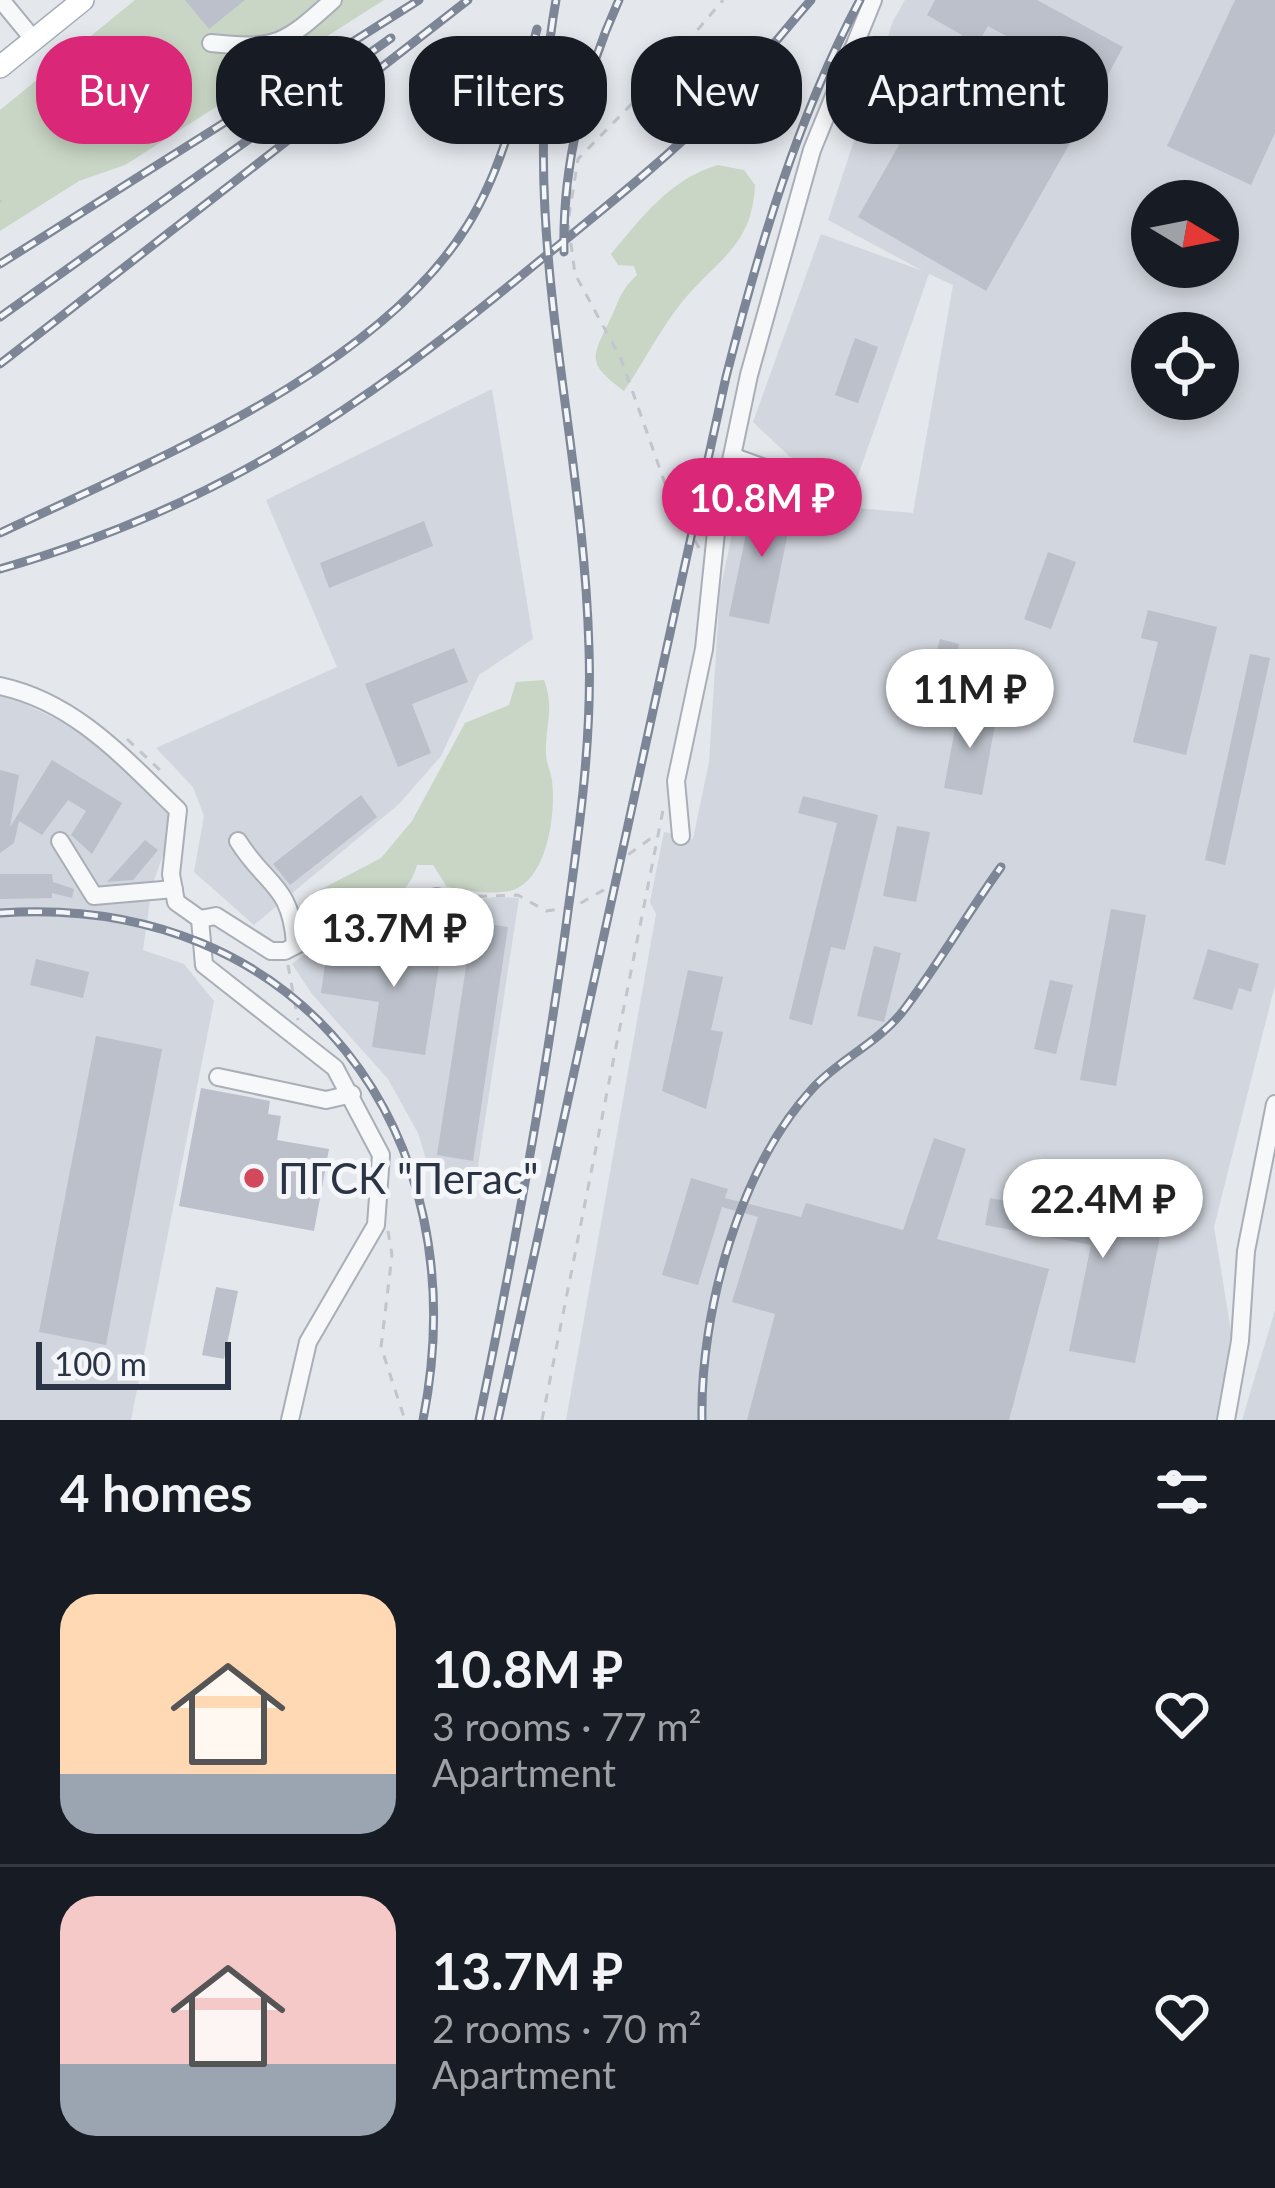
<!DOCTYPE html>
<meta charset="utf-8">
<style>
body{margin:0;font-family:Lato,sans-serif;background:#242831;color:#f1f3f6;height:100vh;display:flex;flex-direction:column;font-size:45px;white-space:nowrap}
*{box-sizing:border-box;margin:0}
p{font-size:39px;color:#9ea1a6}
.icon{flex:none;width:66px;height:66px;fill:none;stroke:currentColor;stroke-width:2;stroke-linecap:round;stroke-linejoin:round}
.map{position:relative;height:1420px;overflow:hidden}
.side{display:flex;flex-direction:column;background:#171b24;flex:1}
.side>*{flex:none}
.banner{position:absolute;left:36px;top:36px;width:1203px;height:108px;display:flex;gap:24px}
.needle{width:78px;rotate:100deg}
.fabs{position:absolute;left:1131px;top:180px;display:grid;gap:24px}
.fabs a{display:grid;place-items:center;width:108px;height:108px;border-radius:50%;background:#171b24;box-shadow:0 6px 18px #0003;font-size:60px}
.scale{position:absolute;left:36px;bottom:30px;width:195px;box-sizing:border-box;padding-left:12px;border:6px solid #2b3445;border-top:0;font-size:33px;line-height:42px;white-space:nowrap;color:#2b3445;-webkit-text-stroke:9px #f4f6f9;paint-order:stroke}
.price{position:absolute;translate:-50% -102px;padding:0 27px;border-radius:42px;background:#fff;color:#222;font-size:39px;line-height:78px;filter:drop-shadow(0 3px 6px #0008)}
.price::after{content:'';position:absolute;left:50%;top:72px;width:36px;height:27px;margin-left:-18px;background:inherit;clip-path:polygon(0 0,100% 0,50% 100%)}
.price.on{background:#db2777;color:#fff}
ul{padding:0;list-style:none}
li{display:flex;align-items:center;gap:36px;height:300px;padding:0 60px}
li+li{border-top:3px solid #363941}
li span{display:grid;place-items:center;flex:none;width:336px;height:240px;border-radius:36px;color:#555}
li>.icon{margin-inline-start:auto}
span .icon{width:144px;height:144px;fill:#fffc;stroke-width:1}
li b{font-size:51px}
h2{display:flex;justify-content:space-between;align-items:center;height:144px;padding:0 60px;font-size:51px}
.chip{padding:0 42px;border-radius:48px;background:#171b24;box-shadow:0 6px 18px #0003;font-size:42px;line-height:108px}
.chip.on{background:#db2777;color:#fff}
.map>svg:first-child{display:block}
.built{fill:#d2d6de;fill-rule:evenodd}
.green{fill:#c9d6c5}
.building{fill:#bbc0ca}
.lines{fill:none;stroke-linecap:round;stroke-linejoin:round}
.minor-casing{stroke:#a9aeb7;stroke-width:20}
.major-casing{stroke:#a3abb8;stroke-width:24}
.path{stroke:#c2c5cb;stroke-width:3;stroke-dasharray:9 9;stroke-linecap:butt}
.minor{stroke:#f7f8fa;stroke-width:16}
.major{stroke:#fff;stroke-width:21}
.rail-casing{stroke:#7d8696;stroke-width:9}
.rail{stroke:#f4f6f9;stroke-width:4.5;stroke-dasharray:14;stroke-linecap:butt}
.poi-dot{fill:#d1495b;stroke:#f4f6f9;stroke-width:4.5}
.labels{text-anchor:middle;dominant-baseline:central;stroke-width:10;stroke-linejoin:round;paint-order:stroke}
.poi-label{font-size:42px;fill:#2b3445;stroke:#f4f6f9;text-anchor:start}
</style>
<div class="map">
<svg width="1275" height="1420" viewBox="0 0 1275 1420">
<rect width="100%" height="100%" fill="#e4e7ec"/>
<g class="built">
<path d="M905 0H1275V985L1214 1227 1233 1343 1218 1420H566L656 914 650 902 664 832 693 839 709 762 720 591 741 492 754 481 824 505 913 513 953 285 929 274 854 487 789 456 753 422 821 234 923 271 828 220 893 21ZM1152 201H1218V267H1152ZM1152 333H1218V399H1152Z"/>
<polygon points="492,389 533,639 479,675 441,756 399,804 254,925 194,872 204,816 193,787 156,748 337,667 266,500"/>
<polygon points="0,692 137,758 176,819 152,886 143,950 184,964 214,1001 131,1420 0,1420"/>
<polygon points="495,897 519,898 476,1179 429,1169 418,1133 388,1079 312,994 292,964 332,933 395,912"/>
<polygon points="1275,1310 1275,1420 1242,1420"/>
</g>
<g class="green">
<polygon points="135,0 384,0 125,165 79,181 0,231 0,110"/>
<path d="M718 165 744 170 755 185C752 247 718 258 682 302 660 329 644 362 624 391 591 366 589 361 607 326 618 306 618 292 637 275L634 266 618 265 611 254C642 217 670 179 718 165Z"/>
<path d="M544 680C555 709 545 725 546 754 546 763 551 772 552 781 556 812 548 878 513 890 494 896 466 890 447 887L433 865H417C405 911 350 917 309 929L304 917 312 894 381 858 412 821 465 723 509 705 516 682Z"/>
</g>
<g class="building">
<polygon points="185,0 245,0 209,29"/>
<polygon points="935,0 1037,0 1123,47 1101,88 988,26 979,42 1091,106 986,291 858,217 899,145 869,128 910,55 941,73 962,35 927,15"/>
<polygon points="1235,0 1275,0 1275,133 1251,185 1167,146"/>
<polygon points="855,338 878,347 858,403 835,395"/>
<polygon points="754,496 794,504 769,624 729,616"/>
<polygon points="424,521 433,546 329,588 320,563"/>
<polygon points="1048,552 1076,562 1051,629 1024,619"/>
<polygon points="1148,610 1217,627 1186,755 1133,742 1158,642 1141,638"/>
<polygon points="940,639 959,644 949,684 930,680"/>
<polygon points="454,648 468,682 412,704 431,753 398,767 365,684"/>
<polygon points="1250,654 1270,658 1225,865 1205,860"/>
<polygon points="959,707 997,714 982,795 944,788"/>
<polygon points="52,760 122,803 92,854 71,835 86,811 68,800 42,835 19,821 14,843 0,853 0,770 19,775 10,827"/>
<polygon points="361,795 377,817 290,885 273,864"/>
<polygon points="803,796 878,815 845,950 831,947 812,1025 789,1019 837,823 798,813"/>
<polygon points="897,826 930,832 916,902 883,896"/>
<polygon points="145,840 158,850 133,880 107,882"/>
<polygon points="0,874 52,874 53,882 74,889 72,898 52,893 52,898 0,899"/>
<polygon points="1111,909 1146,915 1116,1086 1080,1080"/>
<polygon points="473,922 508,927 473,1161 437,1155"/>
<polygon points="389,932 443,940 425,1055 372,1047 379,1002 321,993 326,958 384,965"/>
<polygon points="874,946 901,953 884,1022 857,1016"/>
<polygon points="1208,949 1259,964 1251,992 1239,988 1232,1010 1193,999"/>
<polygon points="36,959 89,972 83,998 30,985"/>
<polygon points="688,970 723,977 711,1030 723,1032 706,1109 662,1091"/>
<polygon points="1050,980 1073,985 1056,1054 1034,1049"/>
<polygon points="96,1036 162,1049 106,1345 39,1332"/>
<polygon points="201,1088 270,1101 268,1114 281,1116 277,1140 329,1149 314,1231 179,1206"/>
<polygon points="934,1138 966,1149 937,1239 1049,1269 1009,1420 747,1420 775,1314 732,1302 758,1217 722,1207 698,1285 662,1275 691,1178 728,1189 725,1198 801,1217 806,1203 903,1230"/>
<polygon points="1104,1179 1169,1191 1135,1363 1069,1351 1091,1245 985,1225 990,1198 1096,1218"/>
<polygon points="216,1287 238,1291 224,1359 202,1355"/>
</g>
<g class="lines">
<defs>
<g id="minor">
<polyline points="1,0 34,40"/>
<path d="M211 43C277 50 284 44 333 0"/>
<polyline points="734,457 810,484"/>
<path d="M0 686C75 702 124 758 178 810L171 874 176 902 200 919 204 965 335 1068 381 1155 376 1225 308 1342 290 1420"/>
<polyline points="681,836 676,781 704,649 716,532 749,375 812,150 873,0"/>
<polyline points="60,841 94,896 174,889"/>
<path d="M238 841C266 886 291 884 295 944"/>
<polyline points="200,919 216,916 271,951 285,951 333,926 437,897 445,905"/>
<polyline points="218,1077 326,1100 352,1094"/>
<polyline points="1226,1420 1240,1341 1246,1251 1275,1104"/>
</g>
<polyline id="major" points="0,67 83,0"/>
</defs>
<use href="#minor" class="minor-casing"/>
<use href="#major" class="major-casing"/>
<g class="path">
<polyline points="0,200 0,203"/>
<polyline points="699,548 667,489 621,359 575,274 568,222 578,159 655,80 723,0"/>
<polyline points="127,739 163,773"/>
<polyline points="460,897 518,895 546,911 574,907 614,884 625,857 654,836"/>
<polyline points="288,965 298,1020"/>
<polyline points="388,1231 392,1255 381,1347 405,1420"/>
<polyline points="542,1420 663,810"/>
</g>
<use href="#minor" class="minor"/>
<use href="#major" class="major"/>
<defs>
<g id="rail">
<path d="M564 252C562 167 584 77 619 0"/>
<polyline points="0,264 419,0"/>
<polyline points="0,317 391,38"/>
<polyline points="0,364 468,0"/>
<path d="M0 533C151 461 376 372 467 226 504 167 519 95 537 29"/>
<path d="M0 569C215 508 357 411 527 271 593 217 661 164 721 104 753 71 781 34 811 0"/>
<path d="M0 913C301 892 480 1133 423 1420"/>
<path d="M479 1420C514 1251 545 1083 568 911 580 824 592 737 589 649 583 425 516 227 556 0"/>
<path d="M498 1420 726 377C759 248 797 118 860 0"/>
<path d="M702 1420C700 1313 739 1168 813 1088 840 1059 878 1043 903 1011 938 965 967 914 1001 867"/>
</g>
</defs>
<use href="#rail" class="rail-casing"/>
<use href="#rail" class="rail"/>
</g>
<circle class="poi-dot" cx="254" cy="1178" r="12"/>
<g class="labels">
<g class="poi-label">
<text x="278" y="1178">ПГСК "Пегас"</text>
</g>
</g>
</svg>
<div class="fabs">
<a><svg class="needle" viewBox="-14 -14 28 28"><path d="M0-13l5 13h-10z" fill="#e53935"/><path d="M0 13l5-13h-10z" fill="#9ea1a6"/></svg></a>
<a><svg class="icon" aria-label="locate" viewBox="0 0 24 24"><circle cx="12" cy="12" r="6"/><path d="M12 2v4M12 18v4M2 12h4M18 12h4"/></svg></a>
</div>
<div class="scale">100 m</div>
<b class="price on" style="left:762px;top:560px">10.8M ₽</b>
<b class="price" style="left:970px;top:751px">11M ₽</b>
<b class="price" style="left:394px;top:990px">13.7M ₽</b>
<b class="price" style="left:1103px;top:1261px">22.4M ₽</b>
<div class="banner">
<a class="chip on">Buy</a>
<a class="chip">Rent</a>
<a class="chip">Filters</a>
<a class="chip">New</a>
<a class="chip">Apartment</a>
</div>
</div>
<section class="side">
<h2>4 homes<svg class="icon" aria-label="filters" viewBox="0 0 24 24"><path d="M4 7h16M4 17h16"/><circle cx="9" cy="7" r="2"/><circle cx="15" cy="17" r="2"/></svg></h2>
<ul>
<li><span style="background:linear-gradient(#ffd9b3 75%,#9aa5b1 0)"><svg class="icon" aria-label="home" viewBox="0 0 24 24"><path d="M3 11l9-7 9 7M6 9v11h12V9"/></svg></span><div><b>10.8M ₽</b><p>3 rooms · 77 m²</p><p>Apartment</p></div><svg class="icon" aria-label="heart" viewBox="0 0 24 24"><path d="M12 20l-8-8c-3-5 5-10 8-4 3-6 11-1 8 4z"/></svg></li>
<li><span style="background:linear-gradient(#f6c9c9 70%,#9aa5b1 0)"><svg class="icon" aria-label="home" viewBox="0 0 24 24"><path d="M3 11l9-7 9 7M6 9v11h12V9"/></svg></span><div><b>13.7M ₽</b><p>2 rooms · 70 m²</p><p>Apartment</p></div><svg class="icon" aria-label="heart" viewBox="0 0 24 24"><path d="M12 20l-8-8c-3-5 5-10 8-4 3-6 11-1 8 4z"/></svg></li>
</ul>
</section>
